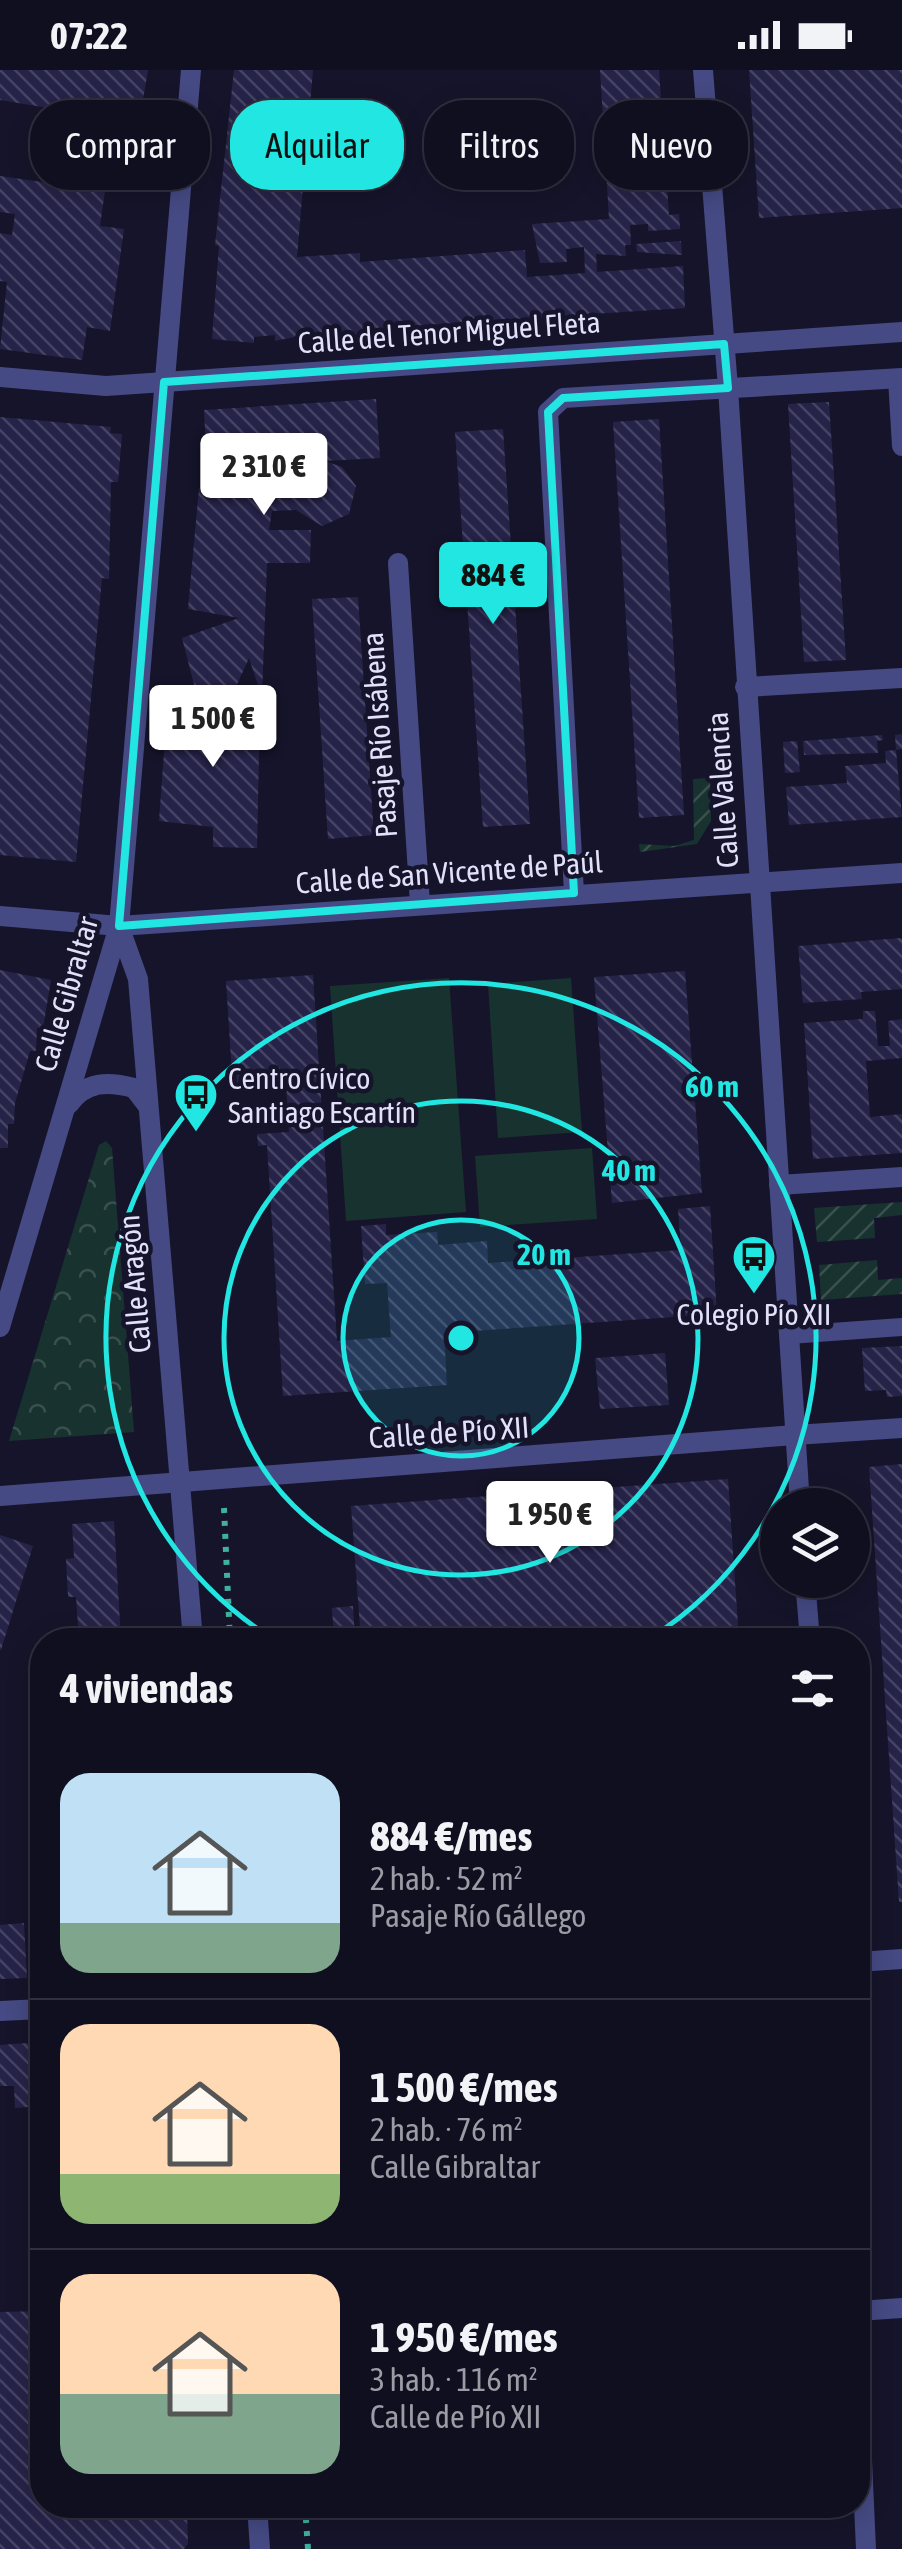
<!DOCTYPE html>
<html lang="es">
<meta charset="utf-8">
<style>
body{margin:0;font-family:"Asap Condensed",sans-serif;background:#191829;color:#f1f3f6;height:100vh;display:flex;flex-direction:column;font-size:38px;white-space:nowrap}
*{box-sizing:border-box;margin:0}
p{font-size:32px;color:#9c9ca5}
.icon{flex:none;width:55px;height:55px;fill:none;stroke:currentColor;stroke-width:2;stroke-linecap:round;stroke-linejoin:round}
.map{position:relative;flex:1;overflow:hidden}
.drawer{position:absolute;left:30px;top:1558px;width:840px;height:890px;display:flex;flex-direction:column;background:#100f20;border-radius:40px;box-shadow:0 5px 25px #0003,0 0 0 2px #302f3e}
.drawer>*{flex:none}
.hud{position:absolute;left:30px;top:30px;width:842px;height:90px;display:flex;gap:20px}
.tools{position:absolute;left:760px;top:1418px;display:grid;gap:20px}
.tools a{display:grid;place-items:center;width:110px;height:110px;border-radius:50%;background:#100f20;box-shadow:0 5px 25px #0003,0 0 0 2px #302f3e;font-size:50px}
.price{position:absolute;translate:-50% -85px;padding:0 22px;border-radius:10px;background:#fff;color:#222;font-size:32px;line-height:65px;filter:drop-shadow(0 2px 5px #0008)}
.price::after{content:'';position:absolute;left:50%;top:60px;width:30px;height:22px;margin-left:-15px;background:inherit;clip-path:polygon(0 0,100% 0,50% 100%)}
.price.selected{background:#22e6e2;color:#111}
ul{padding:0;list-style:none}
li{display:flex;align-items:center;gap:30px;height:250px;padding:0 30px}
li+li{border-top:2px solid #302f3e}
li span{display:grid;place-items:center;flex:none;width:280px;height:200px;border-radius:30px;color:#555}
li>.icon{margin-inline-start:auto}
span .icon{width:120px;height:120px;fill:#fffc;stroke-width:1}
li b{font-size:42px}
h2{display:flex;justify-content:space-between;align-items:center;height:120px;padding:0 30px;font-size:42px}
.chip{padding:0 35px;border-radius:40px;background:#100f20;box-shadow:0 5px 25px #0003,0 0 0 2px #302f3e;font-size:35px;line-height:90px}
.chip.selected{background:#22e6e2;color:#111}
.status{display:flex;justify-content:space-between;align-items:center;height:70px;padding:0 50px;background:#100f20;direction:ltr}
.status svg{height:28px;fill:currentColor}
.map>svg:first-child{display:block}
.park{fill:url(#park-crowns)}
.garden{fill:url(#garden-furrows)}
.pitch{fill:#18332f}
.building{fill:url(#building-back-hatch)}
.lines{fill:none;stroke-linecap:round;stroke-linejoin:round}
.path{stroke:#3fb19d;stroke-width:6;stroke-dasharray:5 8;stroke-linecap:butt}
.service{stroke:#454a84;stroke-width:18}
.pedestrian{stroke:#454a84;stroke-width:20}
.minor{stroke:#454a84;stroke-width:20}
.marked{fill:none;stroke:#22e6e2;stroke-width:8;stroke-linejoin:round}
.ring{fill:none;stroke:#22e6e2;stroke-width:5}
.labels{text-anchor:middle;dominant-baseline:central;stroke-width:9;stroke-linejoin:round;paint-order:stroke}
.street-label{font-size:30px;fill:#e1e1fc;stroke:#16142a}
.poi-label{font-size:30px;fill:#e1e1fc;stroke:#16142a;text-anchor:start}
.centre{fill:#22e6e2;stroke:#16142a;stroke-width:5}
.ring-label{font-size:30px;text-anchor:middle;font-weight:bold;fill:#22e6e2;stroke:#16142a;stroke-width:9;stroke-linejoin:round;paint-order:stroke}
</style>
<div class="status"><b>07:22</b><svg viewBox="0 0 49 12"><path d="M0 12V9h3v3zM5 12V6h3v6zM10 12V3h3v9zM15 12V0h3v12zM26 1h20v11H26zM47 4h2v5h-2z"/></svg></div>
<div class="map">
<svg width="902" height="2479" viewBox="0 0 902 2479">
<defs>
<pattern id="park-crowns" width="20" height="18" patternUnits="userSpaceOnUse" patternTransform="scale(2.5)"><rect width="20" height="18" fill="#18332f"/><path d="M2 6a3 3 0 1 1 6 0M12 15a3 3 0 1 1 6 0" fill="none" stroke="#39504e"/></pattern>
<pattern id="garden-furrows" width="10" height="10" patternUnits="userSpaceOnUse" patternTransform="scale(2.5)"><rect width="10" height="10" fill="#18332f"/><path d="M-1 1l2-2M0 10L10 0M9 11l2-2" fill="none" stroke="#39504e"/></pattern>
<pattern id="building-back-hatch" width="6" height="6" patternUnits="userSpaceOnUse" patternTransform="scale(2.5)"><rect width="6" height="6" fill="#262349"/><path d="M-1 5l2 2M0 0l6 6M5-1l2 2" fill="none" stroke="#454364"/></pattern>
</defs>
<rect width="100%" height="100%" fill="#16142a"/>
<polygon class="park" points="106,1071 112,1078 134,1362 9,1371 99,1075"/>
<g class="garden">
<polygon points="710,708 711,751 697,774 640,782 639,774 674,776 694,770 693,709"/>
<polygon points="902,1132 902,1145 874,1148 875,1168 817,1172 814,1138"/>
<polygon points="877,1190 878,1210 902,1208 902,1224 821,1230 819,1195"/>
</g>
<g class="pitch">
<polygon points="449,908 466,1142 346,1151 330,916"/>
<polygon points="571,908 582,1062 498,1068 488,914"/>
<polygon points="592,1078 597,1149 480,1157 475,1086"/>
</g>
<g class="building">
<polygon points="0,0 148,0 139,53 0,30"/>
<polygon points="234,0 313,0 297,187 360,183 360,192 525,180 527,207 585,203 584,177 566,179 567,192 540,193 532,154 609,149 600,0 659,0 669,145 679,144 680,159 648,161 648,154 630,155 631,175 625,175 626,186 596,184 597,202 683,196 685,238 364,259 364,265 313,263 275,271 275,265 254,267 254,273 212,269 219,176 215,175"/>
<polygon points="749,0 902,0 902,138 759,148"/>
<polygon points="0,106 105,121 100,156 124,159 110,261 87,257 82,290 0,279 7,212 0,211 0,163 12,165 15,144 0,142"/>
<polygon points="681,171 682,185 637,182 636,174"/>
<polygon points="376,329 380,388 325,391 342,397 356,416 349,444 322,456 296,440 272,441 269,460 311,460 310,493 267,493 262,627 249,588 234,621 197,626 182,568 239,548 188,539 199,418 232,422 236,413 207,399 204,340"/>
<polygon points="829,332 846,590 804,592 788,334"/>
<polygon points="0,347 111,357 110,363 122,364 118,412 111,412 109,509 102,508 76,792 0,785"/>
<polygon points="659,349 684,745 639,748 613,352"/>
<polygon points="503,359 530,754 483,757 455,362"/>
<polygon points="358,527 374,765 328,769 312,529"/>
<polygon points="235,627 260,633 257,778 213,777 213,757 159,751 168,629 233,637"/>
<polygon points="902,664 902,679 896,680 902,747 789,755 786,717 847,713 845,696 886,693 885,681 896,680 895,665"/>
<polygon points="882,665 883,670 877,671 878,683 804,685 803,671"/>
<polygon points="797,671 800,702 785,703 783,672"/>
<polygon points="902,868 902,919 861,922 862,929 803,933 798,876"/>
<polygon points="0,900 51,910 43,958 37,958 36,981 30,981 15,1033 14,1054 8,1054 8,1078 0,1078"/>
<polygon points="685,901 702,1123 612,1133 594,907"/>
<polygon points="313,905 337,1271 391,1267 387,1213 365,1214 361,1156 386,1154 386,1165 437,1162 438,1175 487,1171 488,1193 681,1180 678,1139 710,1136 717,1244 444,1263 447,1315 283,1326 267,1075 258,1076 257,1064 289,1062 286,1015 233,1019 226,911"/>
<polygon points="863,941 875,941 878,976 890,976 888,951 902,949 902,988 866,991 870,1047 902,1044 902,1083 813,1089 804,953 863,949"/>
<polygon points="902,1276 902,1326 887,1327 886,1320 865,1321 862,1278"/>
<polygon points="665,1283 669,1335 600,1339 595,1288"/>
<polygon points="902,1394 902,1832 899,1832 869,1397"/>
<polygon points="728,1409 739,1570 361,1570 351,1436"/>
<polygon points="114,1451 121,1570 79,1570 76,1527 68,1527 66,1489 74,1488 72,1454"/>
<polygon points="0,1465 33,1476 1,1580 0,1580"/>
<polygon points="353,1536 355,1570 334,1570 332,1538"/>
<polygon points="24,1853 27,1908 0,1909 0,1855"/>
<polygon points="42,1972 42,2036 15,2038 14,2016 0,2016 0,1975"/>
<polygon points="42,2241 42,2435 187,2435 188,2474 184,2479 0,2479 0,2242"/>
</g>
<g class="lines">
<g class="path">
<polyline points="224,1438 230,1570"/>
<polyline points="305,2435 308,2479"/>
</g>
<polyline class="service" points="789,1265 902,1257"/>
<polyline class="pedestrian" points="182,1412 795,1365"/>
<g class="minor">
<polyline points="703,0 728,318 800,1435"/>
<polyline points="0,307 106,316 902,262"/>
<polyline points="898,309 902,376"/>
<polyline points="398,493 420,834"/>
<polyline points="745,617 902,608"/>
<polyline points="574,823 548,342 563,328 902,308"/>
<polyline points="0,846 119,856 902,803"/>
<polyline points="119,856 138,909 193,1570"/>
<path d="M69 1034C86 1011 108 1011 134 1018L148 1036"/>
<polyline points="779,1115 902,1107"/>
<polyline points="0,1257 119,856 191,0"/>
<polyline points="795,1365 902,1358"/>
<polyline points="0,1426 182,1412"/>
<polyline points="805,1510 810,1570"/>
<polyline points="858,1892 902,1889"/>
<polyline points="0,1941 42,1939"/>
<polyline points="858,2241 902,2238"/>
<polyline points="858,2301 866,2479"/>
<polyline points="257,2435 260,2479"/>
</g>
</g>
<path class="marked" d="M724 274 728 318 563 328 548 342 574 823 119 856 164 312Z"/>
<circle cx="461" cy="1268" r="118" fill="#22e6e2" fill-opacity=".12"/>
<g class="ring">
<circle cx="461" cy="1268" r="118"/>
<circle cx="461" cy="1268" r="237"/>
<path d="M273 1569A355 355 0 1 1 649 1569"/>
</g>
<defs>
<symbol id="bus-pin" viewBox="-11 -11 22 30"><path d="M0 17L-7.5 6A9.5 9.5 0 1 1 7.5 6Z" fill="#22e6e2" stroke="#16142a"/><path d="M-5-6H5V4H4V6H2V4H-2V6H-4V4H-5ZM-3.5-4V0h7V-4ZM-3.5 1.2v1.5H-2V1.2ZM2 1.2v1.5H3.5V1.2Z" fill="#111"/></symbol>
</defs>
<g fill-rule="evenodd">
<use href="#bus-pin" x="171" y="1000" width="50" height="68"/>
<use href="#bus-pin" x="729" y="1162" width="50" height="68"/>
</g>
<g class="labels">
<g class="street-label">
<text transform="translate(449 262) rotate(-4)">Calle del Tenor Miguel Fleta</text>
<text transform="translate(379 665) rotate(-94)">Pasaje Río Isábena</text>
<text transform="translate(722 720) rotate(-94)">Calle Valencia</text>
<text transform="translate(449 802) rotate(-4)">Calle de San Vicente de Paúl</text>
<text transform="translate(66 924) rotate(-74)">Calle Gibraltar</text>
<text transform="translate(134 1214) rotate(-95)">Calle Aragón</text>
<text transform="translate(449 1362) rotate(-4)">Calle de Pío XII</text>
</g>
<g class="poi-label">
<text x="228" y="1008">Centro Cívico<tspan x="228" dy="34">Santiago Escartín</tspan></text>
<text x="754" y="1244" text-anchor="middle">Colegio Pío XII</text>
</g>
</g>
<circle cx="461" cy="1268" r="15" class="centre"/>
<g class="ring-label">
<text x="712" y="1027">60 m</text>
<text x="629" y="1111">40 m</text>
<text x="544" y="1195">20 m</text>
</g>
</svg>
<div class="tools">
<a><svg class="icon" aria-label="layers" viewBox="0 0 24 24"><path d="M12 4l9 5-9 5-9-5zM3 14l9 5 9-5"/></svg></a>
</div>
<b class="price" style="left:264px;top:448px">2 310 €</b>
<b class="price selected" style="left:493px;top:557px">884 €</b>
<b class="price" style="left:213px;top:700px">1 500 €</b>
<b class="price" style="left:550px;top:1496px">1 950 €</b>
<div class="hud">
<a class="chip">Comprar</a>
<a class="chip selected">Alquilar</a>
<a class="chip">Filtros</a>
<a class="chip">Nuevo</a>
</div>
<section class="drawer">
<h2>4 viviendas<svg class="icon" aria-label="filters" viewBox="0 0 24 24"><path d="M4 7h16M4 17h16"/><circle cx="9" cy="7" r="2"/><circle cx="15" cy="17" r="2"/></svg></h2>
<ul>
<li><span style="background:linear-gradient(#bfe0f5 75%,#7fa58c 0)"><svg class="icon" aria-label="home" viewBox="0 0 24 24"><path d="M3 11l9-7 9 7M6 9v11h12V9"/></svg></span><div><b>884 €/mes</b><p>2 hab. · 52 m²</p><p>Pasaje Río Gállego</p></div></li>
<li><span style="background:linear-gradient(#ffd9b3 75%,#8fb573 0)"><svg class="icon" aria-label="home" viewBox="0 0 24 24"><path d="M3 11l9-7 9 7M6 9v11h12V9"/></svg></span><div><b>1 500 €/mes</b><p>2 hab. · 76 m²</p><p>Calle Gibraltar</p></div></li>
<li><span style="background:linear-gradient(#ffd9b3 60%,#7fa58c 0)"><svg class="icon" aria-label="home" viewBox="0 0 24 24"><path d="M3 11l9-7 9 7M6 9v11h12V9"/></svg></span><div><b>1 950 €/mes</b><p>3 hab. · 116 m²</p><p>Calle de Pío XII</p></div></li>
</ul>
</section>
</div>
